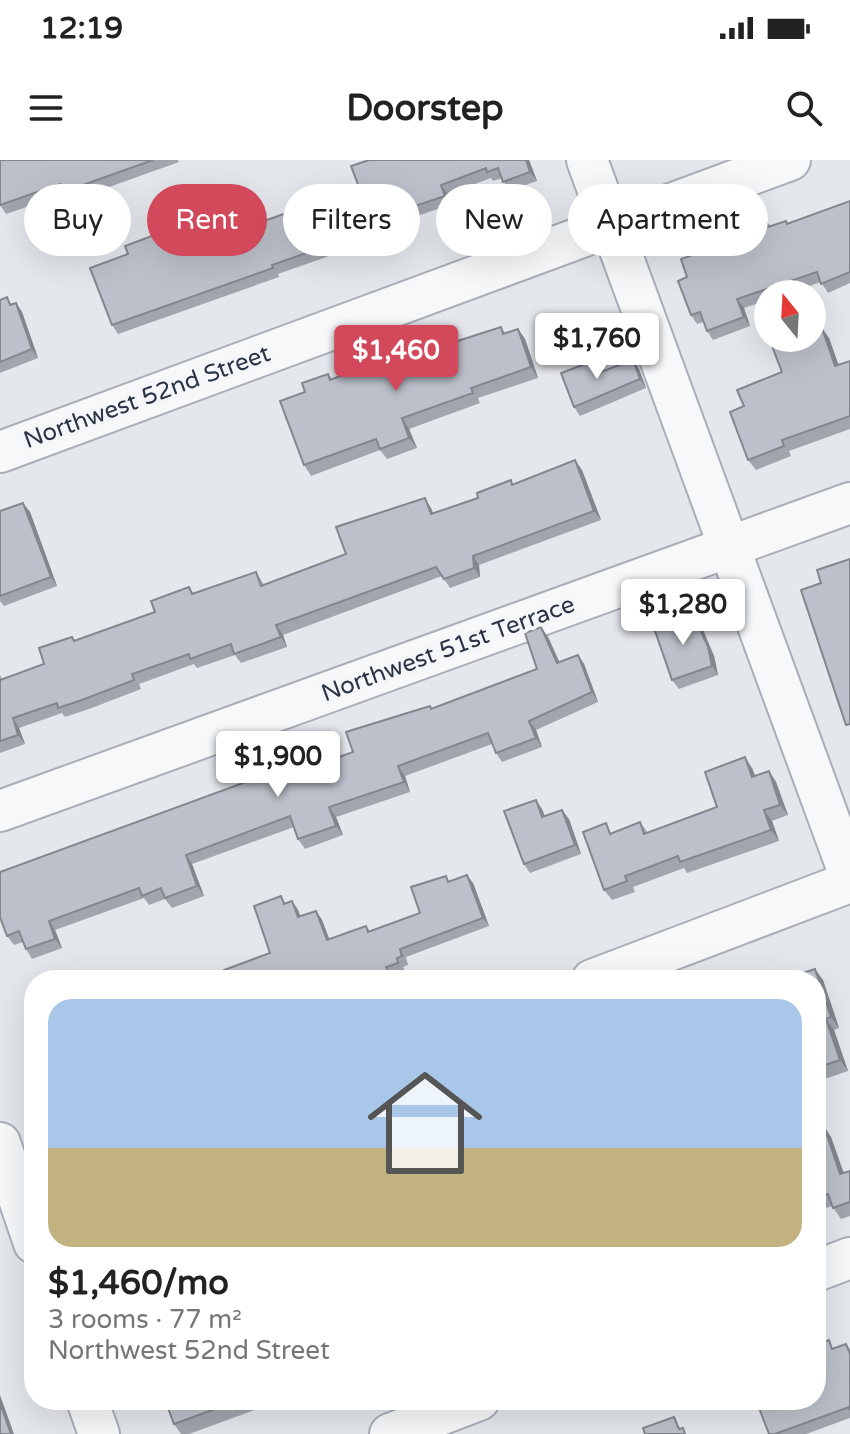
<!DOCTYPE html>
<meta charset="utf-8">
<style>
body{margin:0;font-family:"Varela Round",sans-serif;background:#f6f6f6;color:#222;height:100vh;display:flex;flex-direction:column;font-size:30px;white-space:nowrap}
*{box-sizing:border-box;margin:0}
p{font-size:26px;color:#767676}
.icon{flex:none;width:44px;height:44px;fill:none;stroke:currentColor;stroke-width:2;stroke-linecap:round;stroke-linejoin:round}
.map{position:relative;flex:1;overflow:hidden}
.panel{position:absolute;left:24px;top:810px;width:802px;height:440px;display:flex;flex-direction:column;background:#fff;border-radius:32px;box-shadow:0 8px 32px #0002}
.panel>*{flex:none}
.guide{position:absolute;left:24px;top:24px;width:802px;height:72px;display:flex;gap:16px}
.needle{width:52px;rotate:342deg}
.fabs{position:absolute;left:754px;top:120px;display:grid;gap:16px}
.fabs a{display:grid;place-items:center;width:72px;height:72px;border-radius:50%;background:#fff;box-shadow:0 8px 32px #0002;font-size:40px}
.price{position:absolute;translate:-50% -68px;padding:0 18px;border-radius:8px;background:#fff;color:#222;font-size:26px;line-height:52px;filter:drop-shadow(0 2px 4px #0008)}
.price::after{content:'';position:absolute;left:50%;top:48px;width:24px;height:18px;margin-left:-12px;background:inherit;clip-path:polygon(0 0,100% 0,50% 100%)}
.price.selected{background:#d1495b;color:#fff}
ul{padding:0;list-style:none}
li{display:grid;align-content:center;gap:16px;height:424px;padding:0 24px}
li+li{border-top:2px solid #e0e0e0}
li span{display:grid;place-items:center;height:248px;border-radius:24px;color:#555}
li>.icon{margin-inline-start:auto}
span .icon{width:144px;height:144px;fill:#fffc;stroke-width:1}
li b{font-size:34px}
.tag{padding:0 28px;border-radius:36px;background:#fff;box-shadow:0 8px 32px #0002;font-size:28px;line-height:72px}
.tag.selected{background:#d1495b;color:#fff}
.status{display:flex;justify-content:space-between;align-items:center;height:56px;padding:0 40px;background:#fff;direction:ltr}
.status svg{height:22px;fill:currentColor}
header{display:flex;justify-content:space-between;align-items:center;height:104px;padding:0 24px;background:#fff;font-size:36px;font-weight:800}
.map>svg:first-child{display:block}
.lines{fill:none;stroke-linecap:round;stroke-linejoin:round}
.minor-casing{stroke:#a9aeb7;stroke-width:44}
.minor{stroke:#f7f8fa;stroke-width:40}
.wall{fill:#a1a5ae}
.shaded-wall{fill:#83868d}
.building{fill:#bbc0ca;stroke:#83868d;stroke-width:2}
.labels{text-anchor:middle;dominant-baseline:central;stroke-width:8;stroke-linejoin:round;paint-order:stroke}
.street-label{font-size:24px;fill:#2b3445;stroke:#f4f6f9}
</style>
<div class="status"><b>12:19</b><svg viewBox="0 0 49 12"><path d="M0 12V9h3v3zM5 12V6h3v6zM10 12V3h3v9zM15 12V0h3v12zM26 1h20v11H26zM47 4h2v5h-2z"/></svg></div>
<header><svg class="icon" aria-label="menu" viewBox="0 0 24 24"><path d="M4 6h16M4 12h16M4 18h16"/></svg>Doorstep<svg class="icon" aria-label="search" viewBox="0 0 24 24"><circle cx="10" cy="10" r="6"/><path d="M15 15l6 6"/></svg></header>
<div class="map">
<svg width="850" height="1274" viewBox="0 0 850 1274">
<rect width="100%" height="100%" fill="#e4e7ec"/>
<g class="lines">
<defs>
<g id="minor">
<polyline points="587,0 850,716"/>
<polyline points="0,292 790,0"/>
<polyline points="0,651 850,343"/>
<polyline points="592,820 850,722"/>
<polyline points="0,983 34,1083"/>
<polyline points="816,1111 850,1098"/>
<polyline points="87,1240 99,1274"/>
<polyline points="390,1274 479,1240"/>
</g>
</defs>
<use href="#minor" class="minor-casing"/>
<use href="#minor" class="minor"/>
</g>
<g class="wall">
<polygon points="0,0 178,0 179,2 70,41 64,34 6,54 0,45"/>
<polygon points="369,0 529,0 537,21 509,31 502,18 493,21 491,18 448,34 452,44 400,62 403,70 278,114 279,117 118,174 112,165 128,94 202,57 208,66 213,79 359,27"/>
<polygon points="850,41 850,123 828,133 821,122 786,134 768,134 768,140 744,148 750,166 713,180 707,171 704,162 697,164 691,155 687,117 738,79 766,60 770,66 786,61 788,63"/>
<polygon points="7,137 12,145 16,143 22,152 38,198 0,213 0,140"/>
<polygon points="501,167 505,173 518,169 525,179 538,218 478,238 480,243 409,269 417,288 387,299 380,290 311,316 304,305 305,232 328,214 332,219 381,200 384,205"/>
<polygon points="829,178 838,205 850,201 850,269 789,291 791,296 756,310 748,300 744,246 782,212"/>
<polygon points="633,200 639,209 646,228 580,256 574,247 600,210 601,212"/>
<polygon points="575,300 582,310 601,360 479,405 480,417 450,428 442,416 283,475 287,487 241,503 235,495 197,508 194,504 139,524 141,529 89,549 65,557 62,553 19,568 25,584 0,593 0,515 2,519 44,504 72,477 75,481 155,452 189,427 194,434 256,412 264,425 346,394 431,348 433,353 478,338"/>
<polygon points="23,343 30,352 57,426 4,446 0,441 0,351"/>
<polygon points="700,463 714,496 718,515 679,529 672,520"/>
<polygon points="548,477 559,502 578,495 584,504 598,542 536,570 542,587 502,602 496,593 492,584 405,616 410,632 336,657 343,675 305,689 298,679 294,667 192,704 204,736 172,748 165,739 149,745 144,738 55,770 62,788 32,799 26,789 23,782 14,785 7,776 267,617 304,603 308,609 353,592 430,546 432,549 537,509"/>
<polygon points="752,608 755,616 769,611 776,622 788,655 772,661 779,681 687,713 684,708 633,727 635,732 612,740 604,730 613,673 640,662 648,673 717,647"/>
<polygon points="542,649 545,656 569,659 581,694 530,713 524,704"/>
<polygon points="446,716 449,721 473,723 489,766 406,797 408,805 403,807 405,812 392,816 394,820 220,820 270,793 281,736 286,744 292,741 298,750 300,756 316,751 322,760 329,779 366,766 370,771 420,753"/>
<polygon points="816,820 823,820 839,868 834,870 848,911 816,922"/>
<polygon points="816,968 831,977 843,1013 850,1011 850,1056 841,1059 832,1046 816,1051"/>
<polygon points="846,1184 850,1189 850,1258 806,1274 769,1274 835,1189"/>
<polygon points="165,1240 282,1240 189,1274 181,1274 174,1264"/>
</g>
<g class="shaded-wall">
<polygon points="526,0 529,0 537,21 530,12"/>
<polygon points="441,25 448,34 452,44 445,36"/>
<polygon points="202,57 208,66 217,88 211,80"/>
<polygon points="737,139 744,148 750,166 744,157"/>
<polygon points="16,143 22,152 38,198 32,189"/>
<polygon points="822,168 829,178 843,217 835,206"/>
<polygon points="518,169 525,179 538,218 531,207"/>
<polygon points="633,200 639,209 646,228 640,219"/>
<polygon points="402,258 409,269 417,288 409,278"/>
<polygon points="575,300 582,310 601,360 594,351"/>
<polygon points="425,338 431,348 437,364 431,354"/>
<polygon points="23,343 30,352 57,426 51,417"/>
<polygon points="473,396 479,405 480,417 474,408"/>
<polygon points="693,454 700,463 714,496 718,515 712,506"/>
<polygon points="276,465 283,475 287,487 281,477"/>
<polygon points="541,467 548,477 564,512 557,503"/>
<polygon points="578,495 584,504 598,542 592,532"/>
<polygon points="13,558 19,568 25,584 18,575"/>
<polygon points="529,561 536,570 542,587 536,578"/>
<polygon points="745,597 752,608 760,628 752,617"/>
<polygon points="398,606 405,616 410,632 404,622"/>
<polygon points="769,611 776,622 788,655 780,645"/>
<polygon points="536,640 542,649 548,666 542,657"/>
<polygon points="329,647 336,657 343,675 336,666"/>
<polygon points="562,650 569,659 581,694 575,685"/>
<polygon points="764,650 772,661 779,681 771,670"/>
<polygon points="186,695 192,704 204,736 197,726"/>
<polygon points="467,715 473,723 489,766 483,758"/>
<polygon points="292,741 298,750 304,766 298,757"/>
<polygon points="316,751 322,760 333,789 327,780"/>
<polygon points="49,761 55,770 62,788 55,779"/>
<polygon points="815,809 823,820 839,868 831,857"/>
<polygon points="826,859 834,870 848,911 840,900"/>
<polygon points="824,966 831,977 848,1025 840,1014"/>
<polygon points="0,1235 14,1274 11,1274 0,1243"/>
</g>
<g class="building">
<polygon points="0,0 153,0 63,32 60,24 0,45"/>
<polygon points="369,0 526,0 530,12 503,22 498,8 487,12 486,8 441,25 445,36 394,53 397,61 272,105 273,108 112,165 90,108 128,94 125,86 202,57 211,80 359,27 351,6"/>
<polygon points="850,41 850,112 821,124 817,112 737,139 744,157 707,171 700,152 691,155 678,121 687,117 681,99 738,79 735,71 766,60 768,67 786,61 787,64"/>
<polygon points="7,137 10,145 16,143 32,189 0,202 0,140"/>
<polygon points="501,167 503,174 518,169 531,207 471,228 473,233 402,258 409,278 380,289 376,279 304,305 280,241 305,232 302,223 328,214 330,220 381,200 383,205"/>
<polygon points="822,168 835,206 850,201 850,256 782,280 784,286 748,300 730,252 744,246 737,230 782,212 772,186 794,178 812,178 812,171"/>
<polygon points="633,200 640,219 574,247 561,213 593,201 598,213"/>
<polygon points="575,300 594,351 473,396 474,408 444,419 436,407 276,465 281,477 234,494 231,484 190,499 189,494 132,514 134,520 82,540 58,548 57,543 13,558 18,575 0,581 0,520 44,504 39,488 72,477 74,481 155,452 151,441 189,427 192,434 256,412 261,426 346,394 336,367 425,338 431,354 478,338 477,333 511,320 512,325"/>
<polygon points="23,343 51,417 0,436 0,351"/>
<polygon points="850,399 850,564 846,565 801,430 821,423 817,410"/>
<polygon points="693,454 708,487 712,506 672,520 654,468"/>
<polygon points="541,467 557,503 578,495 592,532 529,561 536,578 496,593 488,573 398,606 404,622 329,647 336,666 298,679 290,656 186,695 197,726 165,738 161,728 142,736 139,728 49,761 55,779 26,789 19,771 7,776 0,757 0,712 265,615 266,618 304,603 306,609 353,592 346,572 430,546 431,549 537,509 525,473"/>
<polygon points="745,597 752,617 769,611 780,645 764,650 771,670 680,702 678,696 625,716 627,721 604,730 583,672 606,663 610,674 640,662 644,674 717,647 705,612"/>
<polygon points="536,640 542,657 562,650 575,685 524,704 504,651"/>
<polygon points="467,715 483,758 400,789 402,796 397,798 398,803 386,807 388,811 366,820 220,820 227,817 224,810 270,793 254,746 281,736 284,744 292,741 298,757 316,751 327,780 366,766 368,772 420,753 411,727 446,716 448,722"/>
<polygon points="815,809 831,857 826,859 840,900 816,908 816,820 781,820"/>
<polygon points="34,874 34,887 30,875"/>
<polygon points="824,966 840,1014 850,1011 850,1042 833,1048 828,1034 816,1038 816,968"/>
<polygon points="829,1180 832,1189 846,1184 850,1194 850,1250 849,1247 775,1274 769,1274 756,1240 816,1240 816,1185"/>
<polygon points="165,1240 240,1240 174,1264"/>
<polygon points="0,1243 11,1274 0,1274"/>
<polygon points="674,1257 679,1269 683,1268 685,1274 645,1274 643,1268"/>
</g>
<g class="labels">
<g class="street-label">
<text transform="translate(147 237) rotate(-20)">Northwest 52nd Street</text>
<text transform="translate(448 489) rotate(-20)">Northwest 51st Terrace</text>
</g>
</g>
</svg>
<div class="fabs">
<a><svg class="needle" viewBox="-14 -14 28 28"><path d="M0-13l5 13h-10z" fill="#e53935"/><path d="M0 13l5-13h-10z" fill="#767676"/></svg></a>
</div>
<b class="price" style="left:597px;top:221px">$1,760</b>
<b class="price selected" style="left:396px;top:233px">$1,460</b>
<b class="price" style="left:683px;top:487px">$1,280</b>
<b class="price" style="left:278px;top:639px">$1,900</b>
<div class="guide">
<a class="tag">Buy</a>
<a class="tag selected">Rent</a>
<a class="tag">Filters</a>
<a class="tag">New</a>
<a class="tag">Apartment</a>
</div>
<section class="panel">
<ul>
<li><span style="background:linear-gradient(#a9c7e8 60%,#c2b280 0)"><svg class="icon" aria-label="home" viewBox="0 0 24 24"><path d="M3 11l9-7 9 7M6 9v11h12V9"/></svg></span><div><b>$1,460/mo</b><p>3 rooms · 77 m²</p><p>Northwest 52nd Street</p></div></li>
</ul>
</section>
</div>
